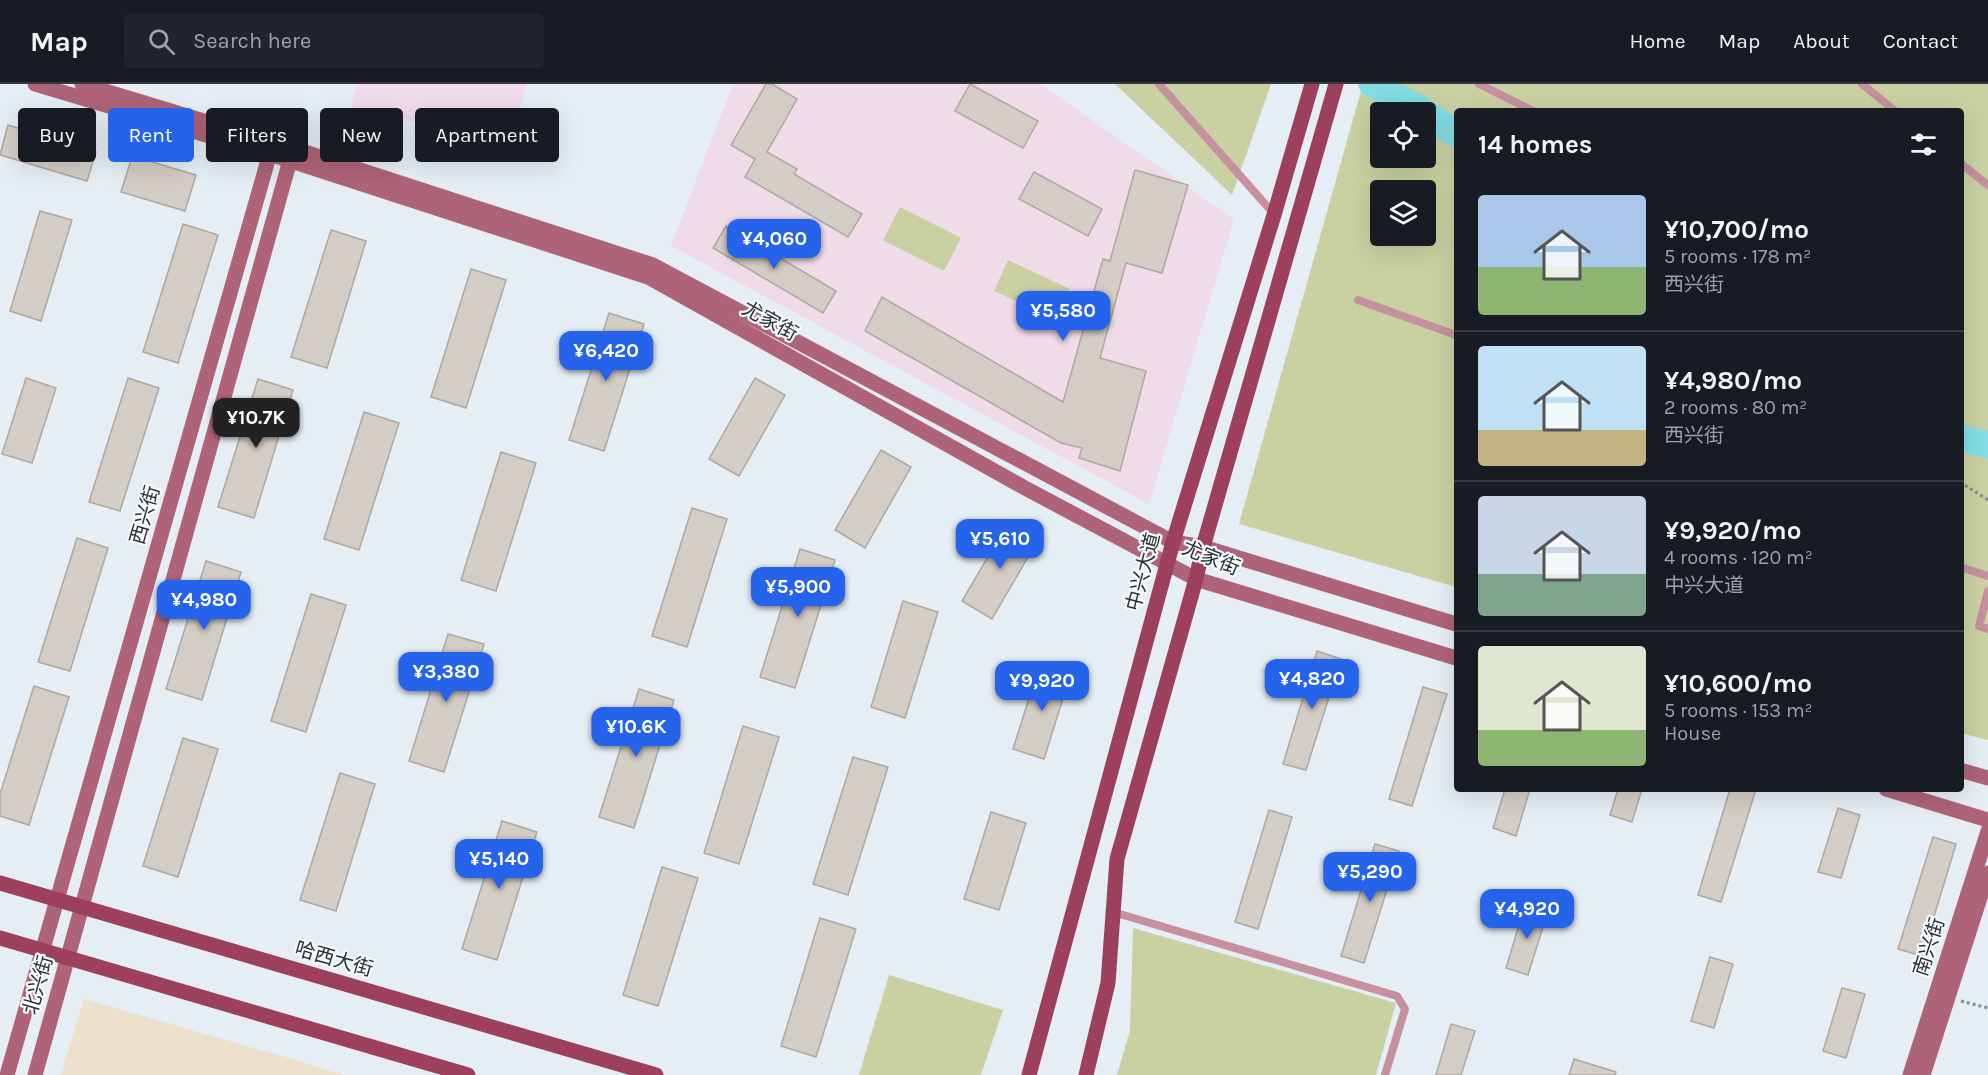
<!DOCTYPE html>
<meta charset="utf-8">
<style>
body{margin:0;font-family:Karla,"Noto Sans SC",sans-serif;background:#20242c;color:#f1f3f6;height:100vh;display:flex;flex-direction:column;font-size:22px;white-space:nowrap}
*{box-sizing:border-box;margin:0}
p{font-size:20px;color:#9ea1a6}
.icon{flex:none;width:33px;height:33px;fill:none;stroke:currentColor;stroke-width:2;stroke-linecap:round;stroke-linejoin:round}
.map{position:relative;flex:1;overflow:hidden}
.sheet{position:absolute;left:1454px;top:24px;width:510px;height:684px;display:flex;flex-direction:column;background:#171b24;border-radius:6px;box-shadow:0 6px 24px #0002}
.sheet>*{flex:none}
.hud{position:absolute;left:18px;top:24px;width:570px;height:54px;display:flex;gap:12px}
.buttons{position:absolute;left:1370px;top:18px;display:grid;gap:12px}
.buttons a{display:grid;place-items:center;width:66px;height:66px;border-radius:6px;background:#171b24;box-shadow:0 6px 24px #0002;font-size:30px}
.price{position:absolute;translate:-50% -51px;padding:0 14px;border-radius:12px;background:#2563eb;color:#fff;font-size:20px;line-height:39px;filter:drop-shadow(0 2px 3px #0008)}
.price::after{content:'';position:absolute;left:50%;top:36px;width:18px;height:14px;margin-left:-9px;background:inherit;clip-path:polygon(0 0,100% 0,50% 100%)}
.price.current{background:#222;color:#fff}
ul{padding:0;list-style:none}
li{display:flex;align-items:center;gap:18px;height:150px;padding:0 24px}
li+li{border-top:2px solid #363941}
li span{display:grid;place-items:center;flex:none;width:168px;height:120px;border-radius:6px;color:#555}
li>.icon{margin-inline-start:auto}
span .icon{width:72px;height:72px;fill:#fffc;stroke-width:1}
li b{font-size:26px}
h2{display:flex;justify-content:space-between;align-items:center;height:72px;padding:0 24px;font-size:26px}
.pill{padding:0 21px;border-radius:6px;background:#171b24;box-shadow:0 6px 24px #0002;font-size:21px;line-height:54px}
.pill.current{background:#2563eb;color:#fff}
header{display:flex;align-items:center;gap:36px;box-sizing:border-box;height:84px;padding:0 30px;background:#171b24;border-bottom:2px solid #363941}
header strong{font-size:28px}
nav{display:flex;gap:33px;margin-inline-start:auto;font-size:21px}
.search{width:420px;height:54px;background:#20242c;display:flex;align-items:center;gap:15px;box-sizing:border-box;padding:0 21px;border-radius:6px;color:#9ea1a6;font-size:22px}
.map>svg:first-child{display:block}
.commercial{fill:#ede0cc}
.education{fill:#f0dbe9}
.green{fill:#c9d1a2;fill-rule:evenodd}
.lines{fill:none;stroke-linecap:round;stroke-linejoin:round}
.river{stroke:#82dee4;stroke-width:27}
.building{fill:#d4cdc5;stroke:#afa8a0;stroke-width:1.5}
.path{stroke:#878c91;stroke-width:3;stroke-dasharray:3 3;stroke-linecap:butt}
.lane{stroke:#c6909e;stroke-width:8}
.secondary{stroke:#ae6378;stroke-width:15}
.primary{stroke:#9c405e;stroke-width:15}
.labels{text-anchor:middle;dominant-baseline:central;stroke-width:4.5;stroke-linejoin:round;paint-order:stroke}
.street-label{font-size:20px;fill:#2b2e31;stroke:#f5faff}
</style>
<header>
<strong>Map</strong>
<div class="search"><svg class="icon" aria-label="search" viewBox="0 0 24 24"><circle cx="10" cy="10" r="6"/><path d="M15 15l6 6"/></svg>Search here</div>
<nav><a>Home</a><a>Map</a><a>About</a><a>Contact</a></nav>
</header>
<div class="map">
<svg width="1988" height="991" viewBox="0 0 1988 991">
<rect width="100%" height="100%" fill="#e5edf5"/>
<polygon class="commercial" points="84,915 285,973 343,991 61,991"/>
<g class="education">
<polygon points="357,0 526,0 512,60 351,24"/>
<polygon points="733,0 1040,0 1234,135 1149,420 671,162"/>
</g>
<g class="green">
<polygon points="1115,0 1271,0 1232,111"/>
<path d="M1363 0H1988V656L1960 649V27H1456V503L1239 440ZM1380 28H1425V74H1380ZM1380 106H1425V152H1380Z"/>
<polygon points="900,123 961,154 944,187 883,156"/>
<polygon points="1008,176 1070,205 1056,236 994,207"/>
<polygon points="1133,844 1396,919 1376,991 1117,991 1130,946"/>
<polygon points="889,891 1003,926 981,991 859,991"/>
</g>
<g class="lines">
<g class="river">
<polyline points="1372,0 1420,25 1456,50"/>
<polyline points="1960,354 1988,361"/>
</g>
</g>
<g class="building">
<polygon points="766,0 772,0 797,15 767,68 797,85 794,90 862,130 848,153 745,93 755,75 731,61"/>
<polygon points="970,0 1038,37 1023,64 955,27"/>
<polygon points="8,41 96,68 87,97 0,71"/>
<polygon points="132,72 196,91 185,127 121,108"/>
<polygon points="1135,86 1188,101 1162,189 1126,179 1100,274 1146,287 1120,387 1079,374 1082,364 1061,359 865,247 882,213 1063,318 1103,175 1110,177"/>
<polygon points="1034,88 1102,125 1088,152 1019,115"/>
<polygon points="40,127 72,136 41,237 10,227"/>
<polygon points="183,140 218,151 178,279 143,268"/>
<polygon points="726,142 836,207 823,229 713,164"/>
<polygon points="331,146 366,157 327,284 291,273"/>
<polygon points="471,185 506,196 466,324 431,313"/>
<polygon points="609,229 644,240 604,367 569,356"/>
<polygon points="26,294 56,304 32,379 2,370"/>
<polygon points="128,294 159,304 120,427 89,418"/>
<polygon points="755,294 785,311 739,392 709,375"/>
<polygon points="258,295 293,306 254,434 218,423"/>
<polygon points="364,328 399,339 359,466 324,455"/>
<polygon points="881,366 911,383 865,464 835,446"/>
<polygon points="501,368 536,379 496,507 461,496"/>
<polygon points="692,424 727,435 687,563 652,552"/>
<polygon points="1009,437 1039,454 992,535 962,517"/>
<polygon points="77,454 108,464 70,587 38,578"/>
<polygon points="800,465 835,476 795,604 760,593"/>
<polygon points="206,477 241,488 202,616 166,605"/>
<polygon points="311,510 346,521 306,648 271,637"/>
<polygon points="903,517 938,528 905,634 871,623"/>
<polygon points="448,550 484,560 444,688 409,677"/>
<polygon points="1317,567 1341,575 1306,686 1283,680"/>
<polygon points="1039,582 1070,592 1044,675 1013,665"/>
<polygon points="34,602 69,613 29,741 0,732 0,710"/>
<polygon points="1423,603 1447,610 1412,722 1389,715"/>
<polygon points="639,605 674,616 634,744 599,733"/>
<polygon points="743,642 779,653 739,780 704,769"/>
<polygon points="183,654 218,665 178,793 143,782"/>
<polygon points="853,673 888,683 848,811 813,800"/>
<polygon points="340,689 375,700 336,827 300,816"/>
<polygon points="1505,705 1530,705 1516,752 1493,744"/>
<polygon points="1618,705 1642,705 1632,738 1610,731"/>
<polygon points="1730,705 1756,705 1721,818 1698,811"/>
<polygon points="1838,724 1860,731 1841,794 1818,788"/>
<polygon points="1269,726 1292,733 1258,845 1235,838"/>
<polygon points="991,728 1026,739 999,826 964,815"/>
<polygon points="502,737 537,748 497,876 462,865"/>
<polygon points="1933,753 1956,760 1922,872 1898,865"/>
<polygon points="1375,760 1399,767 1364,879 1341,872"/>
<polygon points="662,783 698,794 658,922 623,911"/>
<polygon points="1525,821 1548,827 1528,891 1506,884"/>
<polygon points="820,834 856,845 816,973 781,962"/>
<polygon points="1710,873 1733,880 1714,944 1691,937"/>
<polygon points="1842,904 1865,910 1846,974 1823,967"/>
<polygon points="1451,940 1475,947 1461,991 1436,991"/>
<polygon points="1574,975 1616,988 1615,991 1569,991"/>
</g>
<g class="lines">
<g class="path">
<polyline points="1960,398 1988,416"/>
<polyline points="1961,917 1988,924"/>
</g>
<g class="lane">
<polyline points="1159,0 1274,130"/>
<polyline points="1479,0 1533,27"/>
<polyline points="1862,0 1895,27"/>
<polyline points="1960,79 1988,101"/>
<polyline points="1358,216 1456,251"/>
<polyline points="1960,483 1988,492"/>
<polyline points="1988,507 1979,542 1988,545"/>
<polyline points="1113,828 1397,912 1405,925 1385,991"/>
</g>
<g class="secondary">
<polyline points="35,0 270,70 648,193 1025,404 1196,495 1456,574"/>
<polyline points="82,0 280,60 653,181 1173,458 1203,463 1456,540"/>
<polyline points="1960,686 1988,694"/>
<polyline points="1886,705 1988,736"/>
<polyline points="7,991 272,62"/>
<polyline points="35,991 292,69"/>
<polyline points="1910,991 1988,747"/>
<polyline points="1923,991 1988,789"/>
</g>
<g class="primary">
<polyline points="0,799 656,991"/>
<polyline points="0,854 468,991"/>
<polyline points="1029,991 1173,458 1274,131 1312,0"/>
<polyline points="1086,991 1108,899 1117,775 1196,495 1203,463 1336,0"/>
</g>
</g>
<g class="labels">
<g class="street-label">
<text transform="translate(770 237) rotate(29)">尤家街</text>
<text transform="translate(145 431) rotate(-74)">西兴街</text>
<text transform="translate(1211 474) rotate(22)">尤家街</text>
<text transform="translate(1143 488) rotate(-75)">中兴大道</text>
<text transform="translate(1929 863) rotate(-72)">南兴街</text>
<text transform="translate(334 875) rotate(16)">哈西大街</text>
<text transform="translate(38 901) rotate(-74)">北兴街</text>
</g>
</g>
</svg>
<div class="buttons">
<a><svg class="icon" aria-label="locate" viewBox="0 0 24 24"><circle cx="12" cy="12" r="6"/><path d="M12 2v4M12 18v4M2 12h4M18 12h4"/></svg></a>
<a><svg class="icon" aria-label="layers" viewBox="0 0 24 24"><path d="M12 4l9 5-9 5-9-5zM3 14l9 5 9-5"/></svg></a>
</div>
<b class="price" style="left:774px;top:186px">¥4,060</b>
<b class="price" style="left:1063px;top:258px">¥5,580</b>
<b class="price" style="left:606px;top:298px">¥6,420</b>
<b class="price current" style="left:256px;top:365px">¥10.7K</b>
<b class="price" style="left:1000px;top:486px">¥5,610</b>
<b class="price" style="left:798px;top:534px">¥5,900</b>
<b class="price" style="left:204px;top:547px">¥4,980</b>
<b class="price" style="left:446px;top:619px">¥3,380</b>
<b class="price" style="left:1312px;top:626px">¥4,820</b>
<b class="price" style="left:1042px;top:628px">¥9,920</b>
<b class="price" style="left:636px;top:674px">¥10.6K</b>
<b class="price" style="left:499px;top:806px">¥5,140</b>
<b class="price" style="left:1370px;top:819px">¥5,290</b>
<b class="price" style="left:1527px;top:856px">¥4,920</b>
<div class="hud">
<a class="pill">Buy</a>
<a class="pill current">Rent</a>
<a class="pill">Filters</a>
<a class="pill">New</a>
<a class="pill">Apartment</a>
</div>
<section class="sheet">
<h2>14 homes<svg class="icon" aria-label="filters" viewBox="0 0 24 24"><path d="M4 7h16M4 17h16"/><circle cx="9" cy="7" r="2"/><circle cx="15" cy="17" r="2"/></svg></h2>
<ul>
<li><span style="background:linear-gradient(#a9c7e8 60%,#8fb573 0)"><svg class="icon" aria-label="home" viewBox="0 0 24 24"><path d="M3 11l9-7 9 7M6 9v11h12V9"/></svg></span><div><b>¥10,700/mo</b><p>5 rooms · 178 m²</p><p>西兴街</p></div></li>
<li><span style="background:linear-gradient(#bfe0f5 70%,#c2b280 0)"><svg class="icon" aria-label="home" viewBox="0 0 24 24"><path d="M3 11l9-7 9 7M6 9v11h12V9"/></svg></span><div><b>¥4,980/mo</b><p>2 rooms · 80 m²</p><p>西兴街</p></div></li>
<li><span style="background:linear-gradient(#c9d6e8 65%,#7fa58c 0)"><svg class="icon" aria-label="home" viewBox="0 0 24 24"><path d="M3 11l9-7 9 7M6 9v11h12V9"/></svg></span><div><b>¥9,920/mo</b><p>4 rooms · 120 m²</p><p>中兴大道</p></div></li>
<li><span style="background:linear-gradient(#dfe7d0 70%,#8fb573 0)"><svg class="icon" aria-label="home" viewBox="0 0 24 24"><path d="M3 11l9-7 9 7M6 9v11h12V9"/></svg></span><div><b>¥10,600/mo</b><p>5 rooms · 153 m²</p><p>House</p></div></li>
</ul>
</section>
</div>
